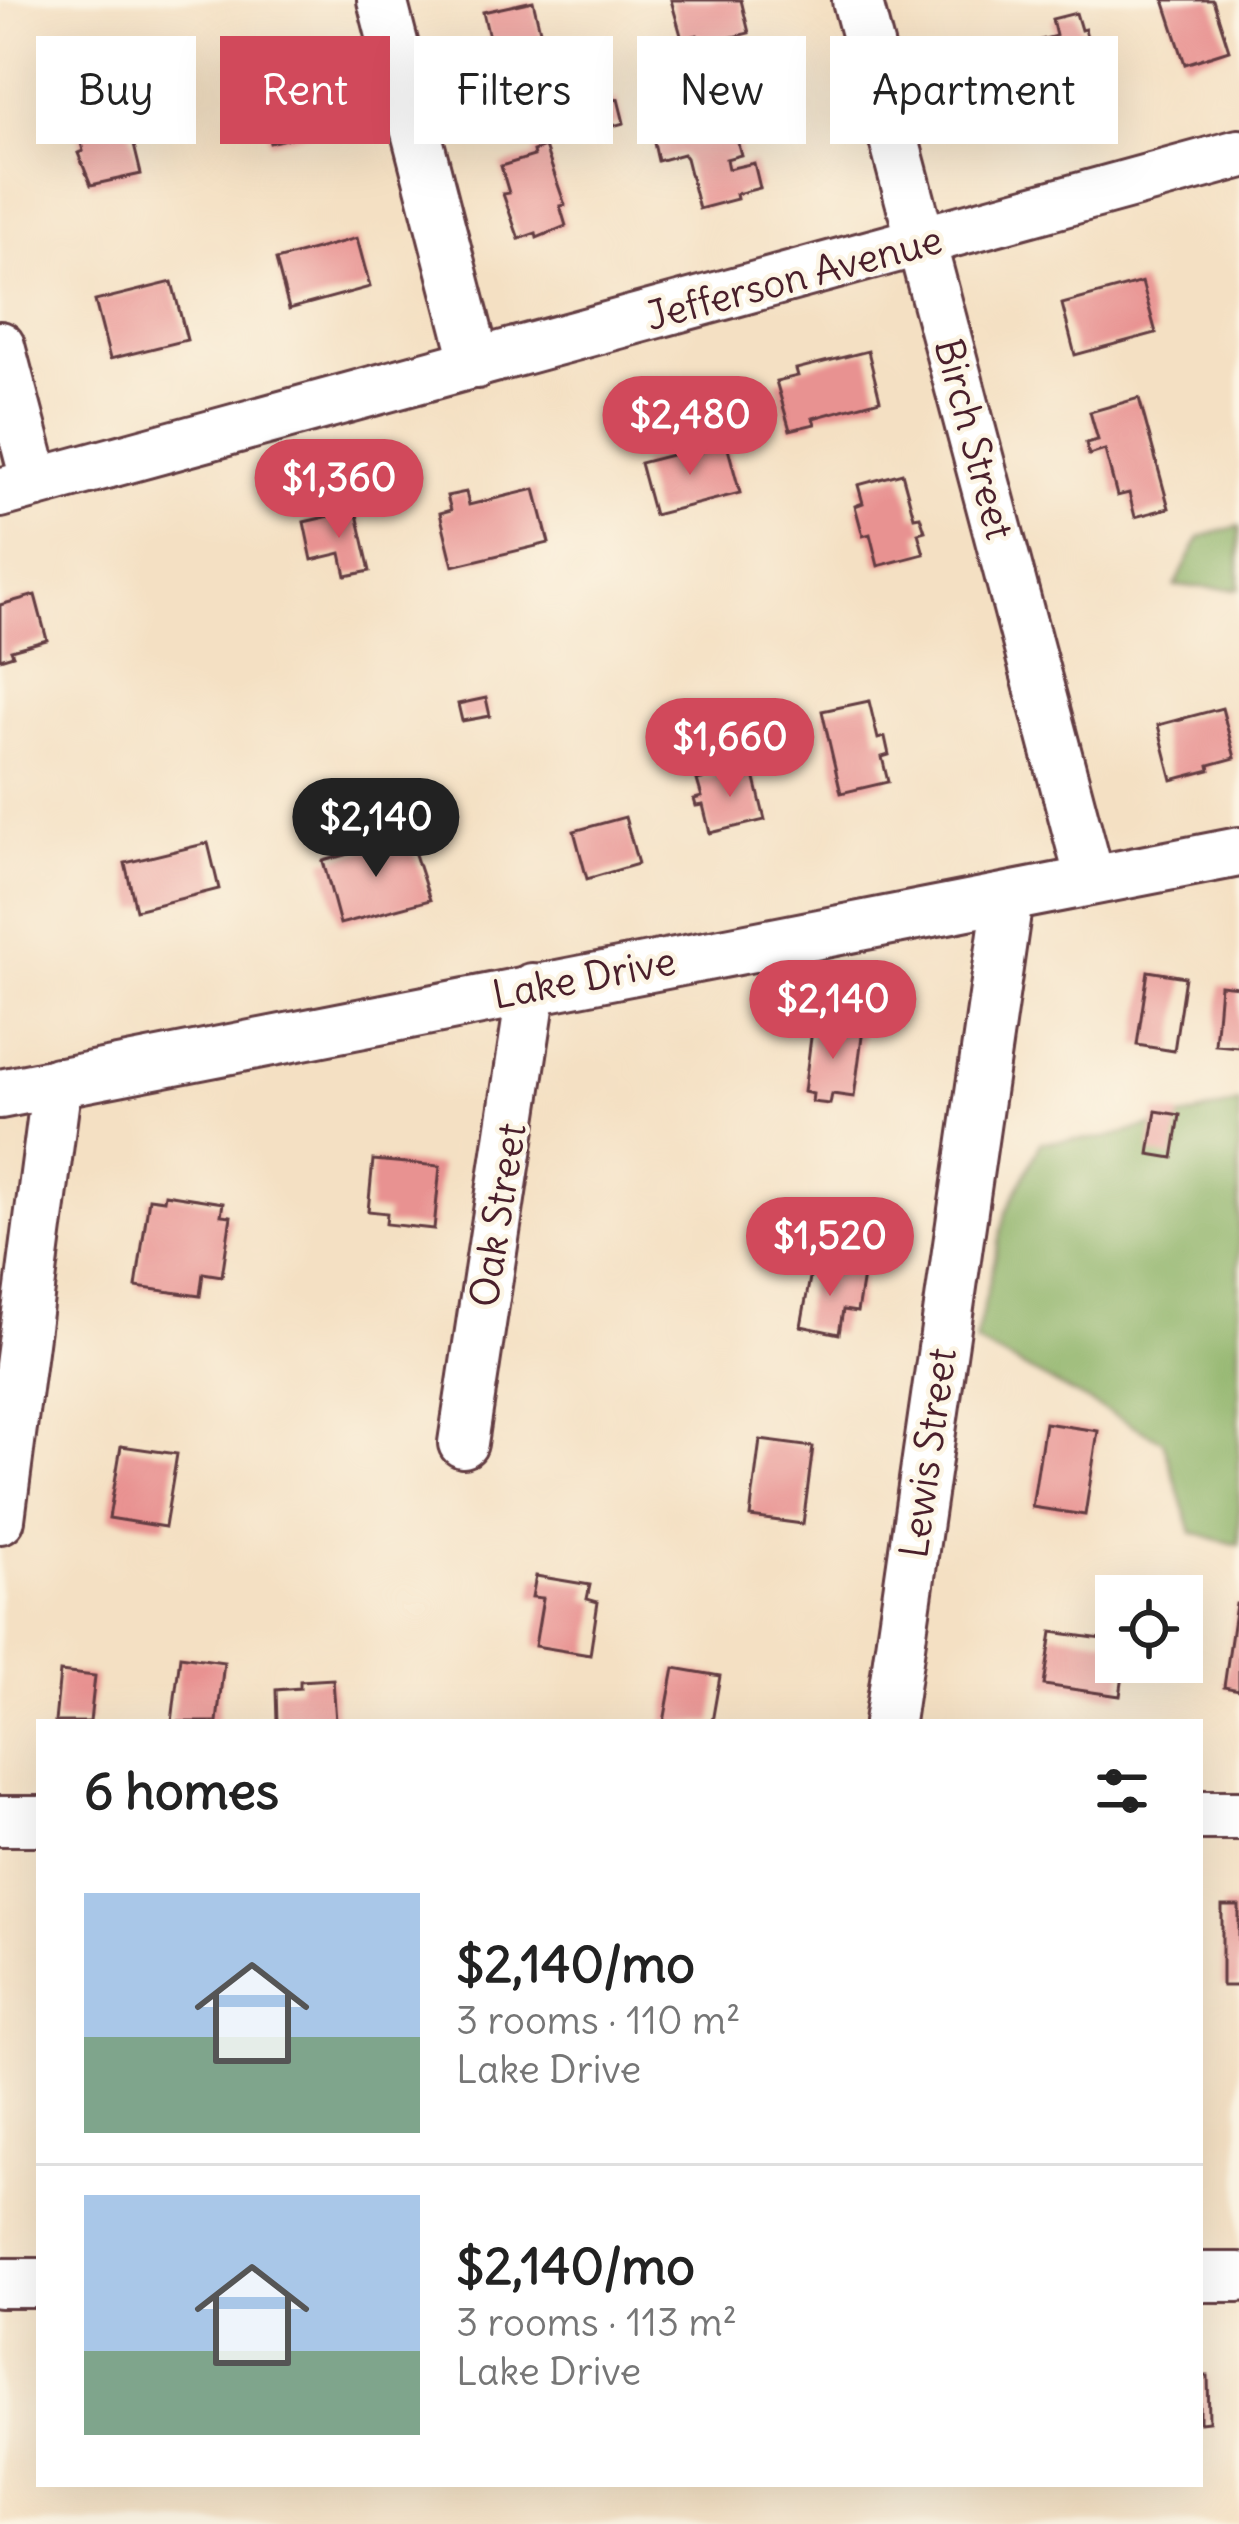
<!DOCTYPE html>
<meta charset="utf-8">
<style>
body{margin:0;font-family:Delius,sans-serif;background:#f2f2f2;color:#222;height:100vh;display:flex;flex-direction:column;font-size:45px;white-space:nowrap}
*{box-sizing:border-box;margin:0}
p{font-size:39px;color:#767676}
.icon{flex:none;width:66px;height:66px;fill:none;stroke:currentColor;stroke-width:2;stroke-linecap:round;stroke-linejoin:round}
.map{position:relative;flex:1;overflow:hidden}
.side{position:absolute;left:36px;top:1719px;width:1167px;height:768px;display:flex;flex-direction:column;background:#fff;border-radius:0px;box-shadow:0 12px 48px #0002}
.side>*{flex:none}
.top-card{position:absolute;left:36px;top:36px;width:1167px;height:108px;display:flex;gap:24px}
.controls{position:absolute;left:1095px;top:1575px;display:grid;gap:24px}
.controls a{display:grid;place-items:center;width:108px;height:108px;border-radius:0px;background:#fff;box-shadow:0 12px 48px #0002;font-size:60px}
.price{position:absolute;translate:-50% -102px;padding:0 27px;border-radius:42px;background:#d1495b;color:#fff;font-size:39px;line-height:78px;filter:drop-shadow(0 3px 6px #0008)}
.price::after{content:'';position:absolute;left:50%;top:72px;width:36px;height:27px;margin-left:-18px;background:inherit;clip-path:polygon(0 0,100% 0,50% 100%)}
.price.active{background:#222;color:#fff}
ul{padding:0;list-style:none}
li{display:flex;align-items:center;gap:36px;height:300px;padding:0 48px}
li+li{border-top:3px solid #e0e0e0}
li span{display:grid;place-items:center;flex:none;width:336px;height:240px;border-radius:0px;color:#555}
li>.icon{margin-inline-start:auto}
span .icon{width:144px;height:144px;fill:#fffc;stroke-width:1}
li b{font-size:51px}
h2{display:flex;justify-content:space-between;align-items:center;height:144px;padding:0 48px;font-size:51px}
.pill{padding:0 42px;border-radius:0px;background:#fff;box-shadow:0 12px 48px #0002;font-size:42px;line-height:108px}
.pill.active{background:#d1495b;color:#fff}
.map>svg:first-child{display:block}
.forest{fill:#8db268;stroke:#6c684a;stroke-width:3}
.building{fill:#e89291}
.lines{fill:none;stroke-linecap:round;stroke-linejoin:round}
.street-casing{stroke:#643c42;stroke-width:54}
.street{stroke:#fff;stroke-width:48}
.labels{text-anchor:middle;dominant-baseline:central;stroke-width:9;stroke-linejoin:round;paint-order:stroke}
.street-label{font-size:39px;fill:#4a1f2b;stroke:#fcf5e5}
</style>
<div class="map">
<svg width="1239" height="2524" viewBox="0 0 1239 2524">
<rect width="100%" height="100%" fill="#fcf5e5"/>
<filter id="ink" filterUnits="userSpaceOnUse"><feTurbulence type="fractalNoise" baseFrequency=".00833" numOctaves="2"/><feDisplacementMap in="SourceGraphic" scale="24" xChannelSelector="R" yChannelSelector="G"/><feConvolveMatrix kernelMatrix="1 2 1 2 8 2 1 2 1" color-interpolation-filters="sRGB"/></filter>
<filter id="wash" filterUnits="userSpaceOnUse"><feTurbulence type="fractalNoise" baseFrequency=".004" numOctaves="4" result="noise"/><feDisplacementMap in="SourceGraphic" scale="48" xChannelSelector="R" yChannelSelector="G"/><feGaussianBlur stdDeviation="2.7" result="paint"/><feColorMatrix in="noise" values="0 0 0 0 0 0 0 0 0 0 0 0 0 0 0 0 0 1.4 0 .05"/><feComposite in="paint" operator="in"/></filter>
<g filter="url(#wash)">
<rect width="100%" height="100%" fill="#f4e0c3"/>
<g class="forest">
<polygon points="1239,526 1239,589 1175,586 1200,537"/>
<polygon points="1239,1103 1239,1545 1192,1533 1163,1441 975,1342 1006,1213 1041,1142 1106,1138"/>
</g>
<g id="blocks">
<g class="building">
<polygon points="671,0 741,0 749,33 699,45 697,35 682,39"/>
<polygon points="1164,0 1213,0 1229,50 1185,64"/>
<polygon points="533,1 551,77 501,89 483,12"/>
<polygon points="1076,13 1081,30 1085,29 1098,81 1011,103 998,51 1056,36 1052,19"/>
<polygon points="305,59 325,129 270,143 250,72"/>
<polygon points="122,96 141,174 91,185 78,153 83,151 73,108"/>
<polygon points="618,99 624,123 587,133 581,109"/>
<polygon points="540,109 544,124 512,132 509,117"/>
<polygon points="716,119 719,133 734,129 741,155 726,159 728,169 754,163 760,188 736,194 737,199 699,209 686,158 683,154 658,161 650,125 663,122 665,126 675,124 676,129"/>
<polygon points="545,147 565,205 560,206 566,226 537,238 536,233 519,239 503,194 509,193 501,166 534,156 533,151"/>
<polygon points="357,238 370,287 289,309 276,260"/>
<polygon points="172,282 187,340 110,359 95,301"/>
<polygon points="1142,282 1156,333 1075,355 1062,304"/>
<polygon points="868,351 880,400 813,418 815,424 790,430 776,381 798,376 796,369"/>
<polygon points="1139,398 1169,508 1135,517 1129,493 1117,496 1105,450 1089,455 1086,443 1098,440 1090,412"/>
<polygon points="726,441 740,493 654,515 640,463"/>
<polygon points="902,473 914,517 920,516 925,531 918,533 924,554 878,566 870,534 863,536 855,506 863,503 858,485"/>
<polygon points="535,489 549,543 453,566 440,513 451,510 447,496 466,492 469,505"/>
<polygon points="356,510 370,571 346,576 341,553 312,560 304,522"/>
<polygon points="35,595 47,640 11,650 13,655 0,659 0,605"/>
<polygon points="486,698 490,716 462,721 458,704"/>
<polygon points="869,701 878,739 885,737 889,755 882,757 888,782 841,793 822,711"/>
<polygon points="1222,708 1235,758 1209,765 1210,770 1172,780 1158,725"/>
<polygon points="752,767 765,820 710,833 703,805 696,806 694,799 702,797 697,780"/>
<polygon points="625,817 638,864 587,879 574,831"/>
<polygon points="408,833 430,900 340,924 323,861 381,845 380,840"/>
<polygon points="208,843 219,889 136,910 125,863"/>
<polygon points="1148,971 1185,977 1174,1051 1137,1045"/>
<polygon points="1220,985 1239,987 1239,1047 1215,1045"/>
<polygon points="813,1022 863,1029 854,1097 832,1094 830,1104 812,1102 813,1094 804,1092"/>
<polygon points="1156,1111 1180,1115 1173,1158 1149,1154"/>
<polygon points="373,1160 440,1166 434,1229 386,1224 387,1213 368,1211"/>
<polygon points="165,1194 223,1203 221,1215 231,1216 222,1276 203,1273 200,1296 136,1287 149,1198 164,1200"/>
<polygon points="812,1267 863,1276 857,1312 843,1310 839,1334 801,1326"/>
<polygon points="1045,1423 1098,1431 1085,1515 1032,1507"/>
<polygon points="760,1440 813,1447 803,1524 750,1517"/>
<polygon points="121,1446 177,1454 165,1527 109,1518"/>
<polygon points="536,1576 590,1585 587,1599 598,1602 590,1655 535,1646 543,1598 532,1597"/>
<polygon points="1236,1604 1239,1604 1239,1690 1224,1687"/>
<polygon points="1052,1632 1116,1641 1116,1662 1125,1662 1120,1696 1044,1685"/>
<polygon points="180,1656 224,1662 217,1722 172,1722"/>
<polygon points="674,1668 720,1676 712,1722 664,1722"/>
<polygon points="60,1672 95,1676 90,1722 55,1722"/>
<polygon points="333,1679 336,1722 277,1722 276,1690 300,1688 300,1681"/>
<rect x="1222" y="1906" width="17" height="80"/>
<polygon points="1200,2376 1208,2376 1209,2422 1200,2423"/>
</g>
</g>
</g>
<g filter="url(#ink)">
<use href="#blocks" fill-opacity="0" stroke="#643c42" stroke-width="3"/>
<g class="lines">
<defs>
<g id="street">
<polyline points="382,0 476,364"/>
<polyline points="857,0 1090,879"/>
<polyline points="0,346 36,483"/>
<polyline points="0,493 1239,154"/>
<polyline points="0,1094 1239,852"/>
<polyline points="463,1443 532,988"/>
<polyline points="0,1519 57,1082"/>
<polyline points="889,1722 1008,899"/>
<polyline points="1200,1815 1239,1815"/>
<polyline points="0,1821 39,1821"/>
<polyline points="1200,2277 1239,2277"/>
<polyline points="0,2283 39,2283"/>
</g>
</defs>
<use href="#street" class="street-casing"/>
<use href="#street" class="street"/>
</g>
</g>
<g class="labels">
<g class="street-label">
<text transform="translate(794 278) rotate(-15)">Jefferson Avenue</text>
<text transform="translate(974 439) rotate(75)">Birch Street</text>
<text transform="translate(584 978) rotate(-11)">Lake Drive</text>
<text transform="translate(498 1215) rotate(-81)">Oak Street</text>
<text transform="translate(928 1453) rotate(-82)">Lewis Street</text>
</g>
</g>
</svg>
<div class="controls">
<a><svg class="icon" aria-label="locate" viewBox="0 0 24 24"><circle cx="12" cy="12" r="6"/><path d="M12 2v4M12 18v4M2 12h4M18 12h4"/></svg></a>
</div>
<b class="price" style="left:690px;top:478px">$2,480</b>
<b class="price" style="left:339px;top:541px">$1,360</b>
<b class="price" style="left:730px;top:800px">$1,660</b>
<b class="price active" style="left:376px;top:880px">$2,140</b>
<b class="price" style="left:833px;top:1062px">$2,140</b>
<b class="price" style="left:830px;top:1299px">$1,520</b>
<div class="top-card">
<a class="pill">Buy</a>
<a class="pill active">Rent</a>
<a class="pill">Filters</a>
<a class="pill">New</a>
<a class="pill">Apartment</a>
</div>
<section class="side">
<h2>6 homes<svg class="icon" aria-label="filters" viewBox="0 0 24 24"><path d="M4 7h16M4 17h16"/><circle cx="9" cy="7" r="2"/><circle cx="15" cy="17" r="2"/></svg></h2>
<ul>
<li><span style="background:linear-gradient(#a9c7e8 60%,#7fa58c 0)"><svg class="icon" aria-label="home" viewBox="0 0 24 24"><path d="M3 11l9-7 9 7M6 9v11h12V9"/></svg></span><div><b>$2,140/mo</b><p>3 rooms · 110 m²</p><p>Lake Drive</p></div></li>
<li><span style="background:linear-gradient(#a9c7e8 65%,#7fa58c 0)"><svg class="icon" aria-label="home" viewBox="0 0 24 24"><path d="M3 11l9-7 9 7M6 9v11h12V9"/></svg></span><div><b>$2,140/mo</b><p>3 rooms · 113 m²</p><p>Lake Drive</p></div></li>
</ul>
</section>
</div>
